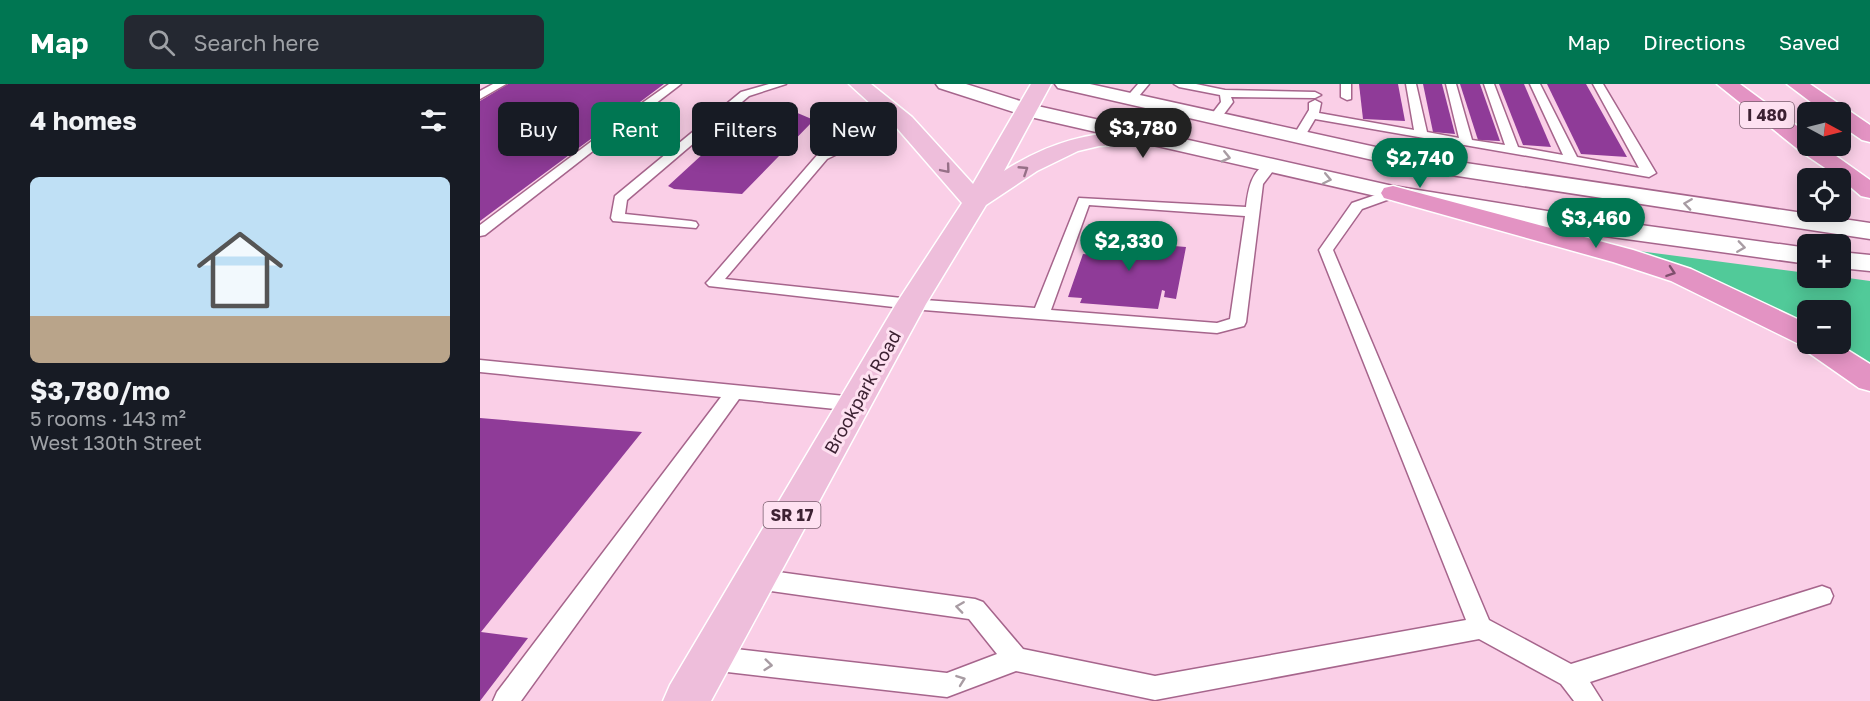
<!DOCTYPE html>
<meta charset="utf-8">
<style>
body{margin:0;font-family:"Golos Text",sans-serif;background:#242831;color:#f1f3f6;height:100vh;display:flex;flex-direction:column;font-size:22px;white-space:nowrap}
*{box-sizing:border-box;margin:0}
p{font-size:20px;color:#9ea1a6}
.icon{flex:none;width:33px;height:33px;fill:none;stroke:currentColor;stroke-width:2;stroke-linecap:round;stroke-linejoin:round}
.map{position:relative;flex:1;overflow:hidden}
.panel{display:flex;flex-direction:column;background:#171b24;width:480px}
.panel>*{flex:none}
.top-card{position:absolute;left:18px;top:18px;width:570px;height:54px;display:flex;gap:12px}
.needle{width:39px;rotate:97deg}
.tools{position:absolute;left:1317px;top:18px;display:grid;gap:12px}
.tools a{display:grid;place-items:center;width:54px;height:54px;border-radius:9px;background:#171b24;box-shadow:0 3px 15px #0003;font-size:30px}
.price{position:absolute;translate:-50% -51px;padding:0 14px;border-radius:21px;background:#007652;color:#fff;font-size:20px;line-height:39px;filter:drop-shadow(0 2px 3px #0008)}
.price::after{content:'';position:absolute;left:50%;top:36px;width:18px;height:14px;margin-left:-9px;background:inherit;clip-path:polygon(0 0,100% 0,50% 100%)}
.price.active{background:#222;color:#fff}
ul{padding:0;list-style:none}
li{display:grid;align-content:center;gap:12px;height:318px;padding:0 30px}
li+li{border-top:2px solid #363941}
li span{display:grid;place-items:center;height:186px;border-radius:9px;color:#555}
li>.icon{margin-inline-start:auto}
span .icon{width:108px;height:108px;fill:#fffc;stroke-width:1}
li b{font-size:26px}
h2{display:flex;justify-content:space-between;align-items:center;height:72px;padding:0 30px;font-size:26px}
.pill{padding:0 21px;border-radius:9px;background:#171b24;box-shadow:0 3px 15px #0003;font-size:21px;line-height:54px}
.pill.active{background:#007652;color:#fff}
header{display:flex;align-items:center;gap:36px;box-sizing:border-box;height:84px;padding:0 30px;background:#007652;color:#fff}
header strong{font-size:28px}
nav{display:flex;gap:33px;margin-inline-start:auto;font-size:21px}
.search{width:420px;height:54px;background:#242831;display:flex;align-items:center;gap:15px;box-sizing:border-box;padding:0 21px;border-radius:9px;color:#9ea1a6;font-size:22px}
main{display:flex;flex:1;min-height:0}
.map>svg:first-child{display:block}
.green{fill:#51ca99}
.building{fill:#8f3b98}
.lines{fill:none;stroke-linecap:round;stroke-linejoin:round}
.lane-casing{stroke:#a6658c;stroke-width:3}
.secondary-casing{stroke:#a6658c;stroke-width:3}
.primary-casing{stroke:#fff;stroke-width:3}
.highway-casing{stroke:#fff;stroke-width:3}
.lane{fill:#fff;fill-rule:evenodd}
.secondary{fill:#fff;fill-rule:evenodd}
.primary{fill:#eebedb;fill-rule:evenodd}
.highway{fill:#e393c3;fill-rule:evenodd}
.oneway{stroke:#a89ca3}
.oneway2{stroke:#967087}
.oneway3{stroke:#7f4f6d}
.labels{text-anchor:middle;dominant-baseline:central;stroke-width:6;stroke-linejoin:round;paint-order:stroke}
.shield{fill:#fee1f1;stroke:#775b6c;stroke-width:1.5}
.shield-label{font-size:16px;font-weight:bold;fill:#3d2233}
.street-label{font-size:18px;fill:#3d2233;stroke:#fee1f1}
</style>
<header>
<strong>Map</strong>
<div class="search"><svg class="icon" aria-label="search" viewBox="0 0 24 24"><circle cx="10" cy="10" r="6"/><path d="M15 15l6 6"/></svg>Search here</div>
<nav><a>Map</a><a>Directions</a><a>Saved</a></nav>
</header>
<main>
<section class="panel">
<h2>4 homes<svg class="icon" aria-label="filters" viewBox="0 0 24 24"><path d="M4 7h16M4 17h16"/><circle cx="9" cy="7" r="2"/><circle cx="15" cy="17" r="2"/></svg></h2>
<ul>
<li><span style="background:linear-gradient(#bfe0f5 75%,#b9a48a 0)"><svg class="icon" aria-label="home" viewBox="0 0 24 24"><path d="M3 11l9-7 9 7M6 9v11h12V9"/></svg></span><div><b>$3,780/mo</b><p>5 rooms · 143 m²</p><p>West 130th Street</p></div></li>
</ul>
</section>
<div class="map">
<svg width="1390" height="617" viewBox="0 0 1390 617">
<rect width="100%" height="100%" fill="#facfe7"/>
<path class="green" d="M1151 166 1327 189 1328 194 1361 193 1390 197V283L1355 260H1360V226H1328L1327 243C1270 211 1212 187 1151 166Z"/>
<g class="building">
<polygon points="28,0 184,0 132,39 150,40 141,47 123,46 0,137 0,17"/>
<polygon points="879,0 918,0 925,37 883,35"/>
<polygon points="943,0 962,0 975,50 953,48"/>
<polygon points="980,0 1000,0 1020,57 998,56"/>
<polygon points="1019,0 1044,0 1071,63 1043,61"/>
<polygon points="1067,0 1106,0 1147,73 1101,70"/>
<polygon points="301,22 334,36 262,110 194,105 188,102 274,23 291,24"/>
<polygon points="620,149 696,154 694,162 706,163 696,215 684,213 685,207 682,206 678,225 600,219 602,214 588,213 603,170 617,171 618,169 614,169"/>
<polygon points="0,334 162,348 1,548 48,554 0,617"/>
</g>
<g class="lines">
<defs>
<g id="lane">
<polygon points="13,0 26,0 0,15 0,7"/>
<polygon points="189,0 201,0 145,43 137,43 137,37"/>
<polygon points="289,0 306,0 269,12 147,116 145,130 211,137 216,138 218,141 216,144 133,137 131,134 135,112 261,8"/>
<polygon points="658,0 669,0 654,18 646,18 644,16"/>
<polygon points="694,0 716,0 745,6 835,8 841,11 835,14 751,13 753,18 738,38 734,39 728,35 741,18 740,11 699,3"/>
<polygon points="861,0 871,0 871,15 867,16 861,13"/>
<polygon points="926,0 936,0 947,48 979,54 966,0 976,0 992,56 1025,61 1004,0 1014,0 1038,63 1083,71 1050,0 1060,0 1097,73 1159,84 1113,0 1123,0 1176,89 1169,93 835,35 822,57 814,57 812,54 829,26 829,19 835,16 841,19 839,29 934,46"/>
<path d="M424 34 428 35V41L388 55 347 75 245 195 431 215 555 224 599 114 766 123C768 107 771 84 790 79L796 83 783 100 766 238 764 242 737 249 431 225 229 202 226 199 229 196 339 69 380 49ZM609 121 765 132 750 235 737 239 571 226Z"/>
<polygon points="132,42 138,46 136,49 5,151 0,152 0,141"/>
<polygon points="913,105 918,106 920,109 918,112 882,125 853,166 1009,536 1091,580 1342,502 1350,505 1353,512 1350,519 1110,598 1122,617 1094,617 1081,600 999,555 675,616 536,587 467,613 230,586 222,582 218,574 222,566 230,562 467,589 517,570 489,535 276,505 268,502 265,495 268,488 276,485 495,515 503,518 543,565 675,592 986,536 839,166 872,119"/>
<polygon points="0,276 375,313 381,315 384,320 381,325 375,327 259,315 41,617 13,617 17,608 241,313 0,288"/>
</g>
<g id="secondary">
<polygon points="456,0 486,0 553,21 913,102 1110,134 1328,164 1328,180 1110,150 913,116 546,32 459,4"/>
<polygon points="575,0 610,0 932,71 1390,139 1390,155 932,85 578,4"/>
<polygon points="1360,168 1390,171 1390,187 1360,184"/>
</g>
<path id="primary" d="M369 0H391L432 33 493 100 551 0H571L524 87C569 58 611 47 664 47L672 49 675 54 672 59 619 62 598 67 557 87 506 121 446 220 231 617H183L190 601 416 220 482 119 416 43Z"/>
<g id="highway">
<polygon points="1237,0 1260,0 1328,50 1328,62 1342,62 1390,96 1390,114 1381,112 1360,94 1320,67"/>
<polygon points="1307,0 1330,0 1390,41 1390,58 1382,56 1360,41 1360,28 1344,28"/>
<polygon points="913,102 1153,166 1211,185 1328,240 1328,260 1358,260 1390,280 1390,307 1379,304 1326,267 1323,262 1191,197 1133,178 904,114 901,109 904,104"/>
</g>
</defs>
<use href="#lane" class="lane-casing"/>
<use href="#secondary" class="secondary-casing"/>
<use href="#primary" class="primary-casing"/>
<use href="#highway" class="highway-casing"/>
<use href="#lane" class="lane"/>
<use href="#secondary" class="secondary"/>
<use href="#primary" class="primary"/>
<use href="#highway" class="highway"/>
</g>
<defs><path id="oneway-chevron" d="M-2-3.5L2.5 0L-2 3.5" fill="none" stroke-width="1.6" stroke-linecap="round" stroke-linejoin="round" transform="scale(1.5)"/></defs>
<g class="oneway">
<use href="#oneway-chevron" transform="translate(746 73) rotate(13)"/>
<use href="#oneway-chevron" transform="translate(847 95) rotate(12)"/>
<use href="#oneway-chevron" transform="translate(1208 120) rotate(-172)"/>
<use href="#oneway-chevron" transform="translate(1261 163) rotate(8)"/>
<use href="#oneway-chevron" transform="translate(480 523) rotate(-172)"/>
<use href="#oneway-chevron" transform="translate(288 581) rotate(6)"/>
<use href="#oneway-chevron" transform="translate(481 596) rotate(-20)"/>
</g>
<g class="oneway2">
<use href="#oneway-chevron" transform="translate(466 85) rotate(50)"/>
<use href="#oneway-chevron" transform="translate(544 86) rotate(-33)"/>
</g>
<use class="oneway3" href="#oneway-chevron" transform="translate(1191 188) rotate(19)"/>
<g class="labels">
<g class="shield">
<rect x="1260" y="18" width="54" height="26" rx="4.5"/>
<rect x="283.5" y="418" width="57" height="26" rx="4.5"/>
</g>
<g class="shield-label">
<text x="1287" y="31">I 480</text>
<text x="312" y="431">SR 17</text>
</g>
<g class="street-label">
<text transform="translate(382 308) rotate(-61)">Brookpark Road</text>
</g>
</g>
</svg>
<div class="tools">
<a><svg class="needle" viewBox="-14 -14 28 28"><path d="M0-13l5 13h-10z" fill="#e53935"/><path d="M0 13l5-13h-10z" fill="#9ea1a6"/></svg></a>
<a><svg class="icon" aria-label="locate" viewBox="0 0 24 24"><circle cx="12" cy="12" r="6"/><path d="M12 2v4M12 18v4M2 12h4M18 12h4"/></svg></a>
<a>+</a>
<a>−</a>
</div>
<b class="price active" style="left:663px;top:75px">$3,780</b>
<b class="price" style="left:940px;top:105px">$2,740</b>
<b class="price" style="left:1116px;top:165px">$3,460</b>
<b class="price" style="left:649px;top:188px">$2,330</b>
<div class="top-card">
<a class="pill">Buy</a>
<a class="pill active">Rent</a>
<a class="pill">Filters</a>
<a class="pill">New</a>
</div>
</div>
</main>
